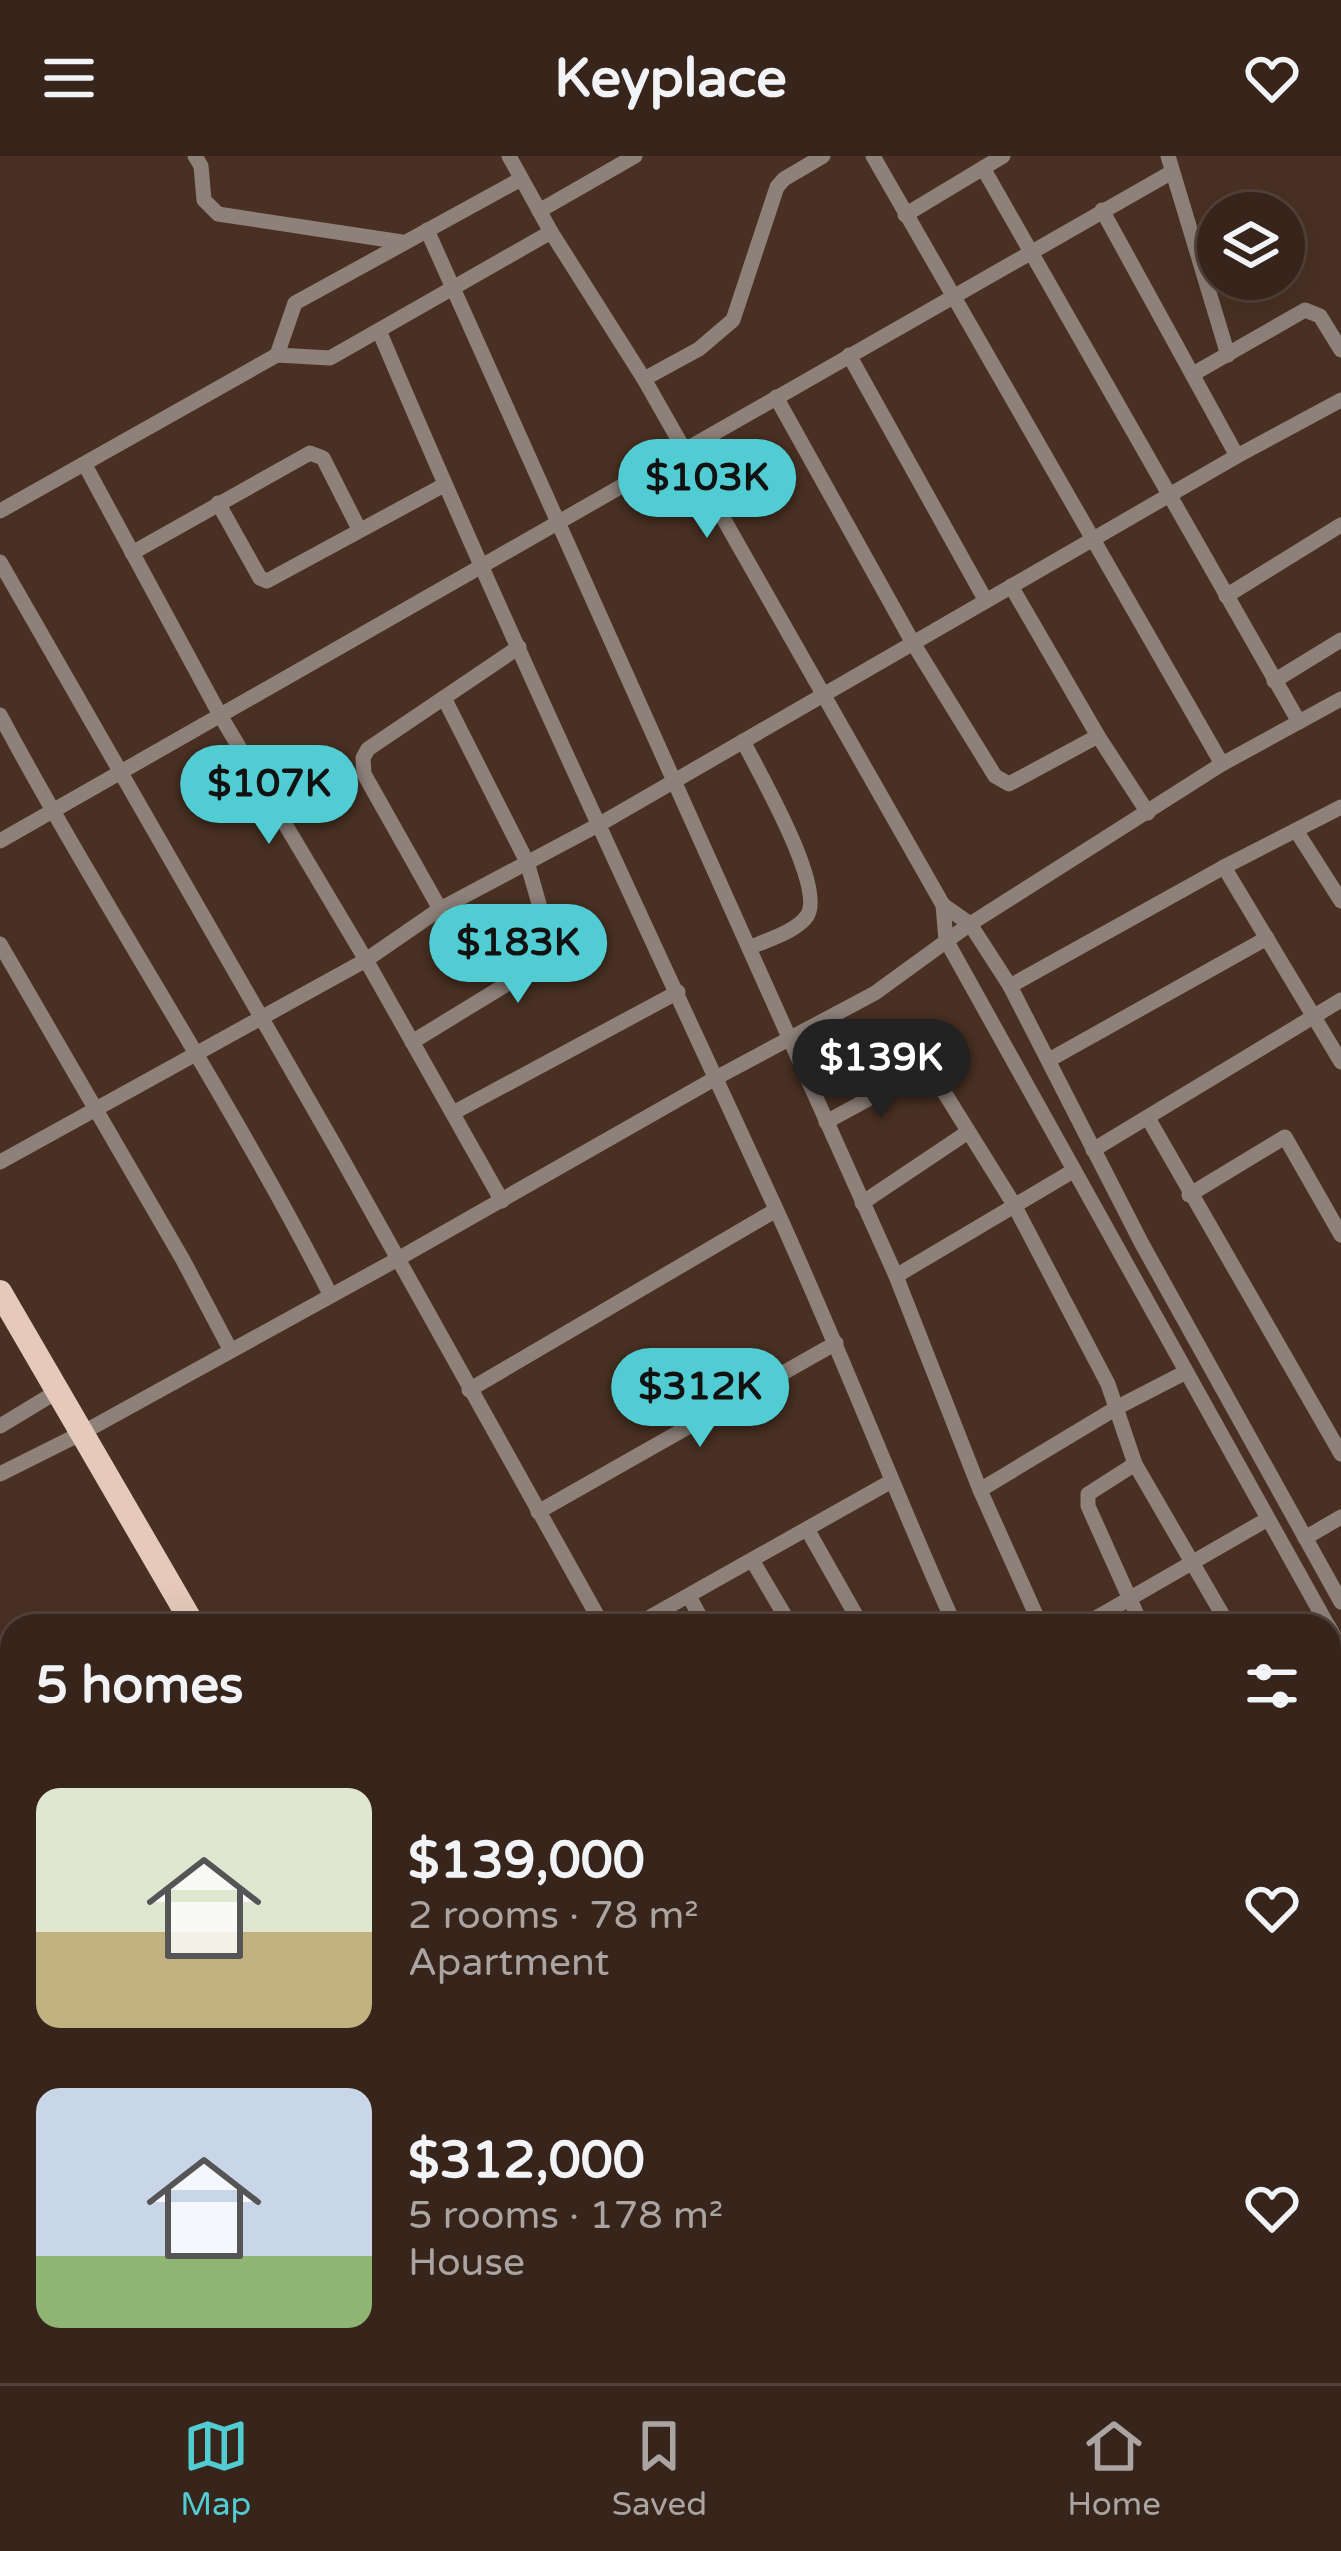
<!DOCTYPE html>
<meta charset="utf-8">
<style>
body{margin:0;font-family:"Varela Round",sans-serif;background:#423027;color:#f1f3f6;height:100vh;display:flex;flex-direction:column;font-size:45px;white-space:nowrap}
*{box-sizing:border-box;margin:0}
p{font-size:39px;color:#aaa4a2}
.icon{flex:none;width:66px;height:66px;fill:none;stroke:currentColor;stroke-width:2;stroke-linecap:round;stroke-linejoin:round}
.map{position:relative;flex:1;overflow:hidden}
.sheet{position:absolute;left:0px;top:1458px;width:1341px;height:771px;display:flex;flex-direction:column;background:#37241a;border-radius:36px 36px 0 0;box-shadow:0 12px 48px #0002,0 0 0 3px #514139}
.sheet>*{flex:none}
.controls{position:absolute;left:1197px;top:36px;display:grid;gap:24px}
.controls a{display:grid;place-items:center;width:108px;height:108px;border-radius:50%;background:#37241a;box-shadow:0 12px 48px #0002,0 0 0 3px #514139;font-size:60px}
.price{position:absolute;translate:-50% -102px;padding:0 27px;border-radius:42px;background:#51ccd2;color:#111;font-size:39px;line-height:78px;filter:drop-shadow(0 3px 6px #0008)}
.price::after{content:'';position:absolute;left:50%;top:72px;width:36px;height:27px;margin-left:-18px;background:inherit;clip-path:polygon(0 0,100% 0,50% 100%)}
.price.on{background:#222;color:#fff}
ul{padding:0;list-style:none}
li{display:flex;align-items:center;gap:36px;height:300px;padding:0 36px}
li span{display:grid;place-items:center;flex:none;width:336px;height:240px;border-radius:24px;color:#555}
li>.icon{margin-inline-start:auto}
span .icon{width:144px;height:144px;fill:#fffc;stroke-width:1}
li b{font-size:51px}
h2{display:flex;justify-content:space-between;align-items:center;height:144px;padding:0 36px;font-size:51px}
header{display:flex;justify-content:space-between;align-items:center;height:156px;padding:0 36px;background:#37241a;font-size:54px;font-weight:800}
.tabs{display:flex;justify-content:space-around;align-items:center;height:168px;border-top:3px solid #514139;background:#37241a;font-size:33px;color:#aaa4a2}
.tabs a{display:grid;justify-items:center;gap:6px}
.tabs .on{color:#51ccd2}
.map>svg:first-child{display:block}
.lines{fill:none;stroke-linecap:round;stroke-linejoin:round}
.path{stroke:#a38f84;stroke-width:3;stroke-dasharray:6 9;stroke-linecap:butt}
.minor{stroke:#8e817a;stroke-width:15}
.primary{stroke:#e5cabb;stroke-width:24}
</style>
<header><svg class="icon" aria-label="menu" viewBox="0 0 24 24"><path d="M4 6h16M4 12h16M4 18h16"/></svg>Keyplace<svg class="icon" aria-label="heart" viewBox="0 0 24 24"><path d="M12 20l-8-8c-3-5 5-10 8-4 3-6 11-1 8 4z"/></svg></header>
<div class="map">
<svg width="1341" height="2227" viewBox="0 0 1341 2227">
<rect width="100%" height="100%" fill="#493022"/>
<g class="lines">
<polyline class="path" points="0,1796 12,1791"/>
<g class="minor">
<polyline points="195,0 201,10 204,44 218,58 402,86"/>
<polyline points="509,0 551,76 644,223 943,749 946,784 1328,1470"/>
<polyline points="873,0 1222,608"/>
<polyline points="1168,0 1228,199"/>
<polyline points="983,12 1299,566"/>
<polyline points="1102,54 1237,300"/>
<polyline points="539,55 635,0"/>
<polyline points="905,59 1003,0"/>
<polyline points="427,74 896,1120 980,1334 1041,1470"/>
<path d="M380 177C505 472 642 762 776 1053 839 1191 893 1332 955 1470"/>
<polyline points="277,199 295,147 521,23"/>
<polyline points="849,199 986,445"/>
<polyline points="1193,218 1305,154 1320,160 1341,194"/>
<polyline points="644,223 699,193 733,164 777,31 784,23 823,0"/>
<polyline points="776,241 913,487 995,620 1009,628 1098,580"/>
<polyline points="85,309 220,559 366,804 502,1045"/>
<polyline points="218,347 260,422 267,425 444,329"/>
<polyline points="0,355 277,199 330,202 551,76"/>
<polyline points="132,397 310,297 323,302 359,373"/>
<polyline points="0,406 335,990 603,1470"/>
<polyline points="1011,430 1098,580 1148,657"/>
<polyline points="1226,440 1341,369"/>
<polyline points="1274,525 1341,484"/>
<path d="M0 559C105 755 229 940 330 1138"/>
<path d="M743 585C759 617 826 732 807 760 796 776 766 784 749 792"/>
<polyline points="1297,676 1341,745"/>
<polyline points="0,685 1172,16"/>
<polyline points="1224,711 1341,906"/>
<polyline points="943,749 970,768 1010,830 1142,1088 1341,1446"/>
<polyline points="440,753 364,618 363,602 368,593 519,491"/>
<polyline points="0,788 183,1104 230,1193"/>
<polyline points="1010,830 1224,711 1341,651"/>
<polyline points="412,886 538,809 547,803 552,793 527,706 444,542"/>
<polyline points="1049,904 1267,782"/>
<polyline points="453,957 678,836"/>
<polyline points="1148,962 1341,1298"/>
<polyline points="826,966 911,920 939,928 1013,1047 1108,1228 1135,1308 1229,1470"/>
<polyline points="1093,994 1341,844"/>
<polyline points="0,1006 366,804 440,753 600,668 1237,300 1341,244"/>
<polyline points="1189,1039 1285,981 1341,1079"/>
<polyline points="862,1047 968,976"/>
<polyline points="896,1120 1073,1015"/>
<polyline points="469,1234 776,1054"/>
<polyline points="0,1270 58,1235"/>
<polyline points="1135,1308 1088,1338 1088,1350 1142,1470"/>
<polyline points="0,1318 82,1277 396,1104 714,923 875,837 970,768 1222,608 1341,543"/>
<polyline points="980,1334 1118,1251 1184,1217"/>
<polyline points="538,1356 836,1187"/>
<polyline points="807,1373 862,1470"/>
<polyline points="1305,1382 1341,1361"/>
<polyline points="752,1404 791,1470"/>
<polyline points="689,1440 705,1470"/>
<polyline points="634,1470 890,1326"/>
<polyline points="1082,1470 1266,1364"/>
<polyline points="1329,1471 1341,1492"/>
<polyline points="1329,1633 1341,1627"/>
<polyline points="1329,1714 1341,1737"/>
<polyline points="1329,1891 1341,1912"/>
<polyline points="1329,2031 1341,2024"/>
<polyline points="1329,2065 1341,2087"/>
<polyline points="1329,2177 1341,2170"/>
<polyline points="668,2217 674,2227"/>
<polyline points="825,2217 831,2227"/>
<polyline points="931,2217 937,2227"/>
<polyline points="1063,2227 1080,2217"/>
<polyline points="1247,2227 1264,2217"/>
</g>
<g class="primary">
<polyline points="0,1136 194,1470"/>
<polyline points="622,2217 628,2227"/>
</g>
</g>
</svg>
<div class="controls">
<a><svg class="icon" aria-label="layers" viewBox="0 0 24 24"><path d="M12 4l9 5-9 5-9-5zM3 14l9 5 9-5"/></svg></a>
</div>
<b class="price" style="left:707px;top:385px">$103K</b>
<b class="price" style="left:269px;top:691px">$107K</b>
<b class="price" style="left:518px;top:850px">$183K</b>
<b class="price on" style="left:881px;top:965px">$139K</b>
<b class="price" style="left:700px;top:1294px">$312K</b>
<section class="sheet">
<h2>5 homes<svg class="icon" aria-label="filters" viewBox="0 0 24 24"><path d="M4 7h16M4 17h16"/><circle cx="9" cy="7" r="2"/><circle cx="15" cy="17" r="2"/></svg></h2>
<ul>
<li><span style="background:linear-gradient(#dfe7d0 60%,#c2b280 0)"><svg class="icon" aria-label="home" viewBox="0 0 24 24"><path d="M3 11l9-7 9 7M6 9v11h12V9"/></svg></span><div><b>$139,000</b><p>2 rooms · 78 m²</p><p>Apartment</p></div><svg class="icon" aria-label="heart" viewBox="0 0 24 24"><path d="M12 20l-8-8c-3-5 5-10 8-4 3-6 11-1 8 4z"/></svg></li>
<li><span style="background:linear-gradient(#c9d6e8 70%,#8fb573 0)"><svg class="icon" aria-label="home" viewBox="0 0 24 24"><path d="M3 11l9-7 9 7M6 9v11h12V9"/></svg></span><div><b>$312,000</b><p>5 rooms · 178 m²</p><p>House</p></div><svg class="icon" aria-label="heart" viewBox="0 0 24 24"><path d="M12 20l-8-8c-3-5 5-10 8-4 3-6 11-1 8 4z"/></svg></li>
</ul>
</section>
</div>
<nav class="tabs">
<a class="on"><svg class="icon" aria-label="map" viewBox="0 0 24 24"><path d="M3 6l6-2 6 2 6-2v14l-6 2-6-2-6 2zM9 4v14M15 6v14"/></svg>Map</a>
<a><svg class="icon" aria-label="saved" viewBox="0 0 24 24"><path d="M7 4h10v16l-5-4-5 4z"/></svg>Saved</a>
<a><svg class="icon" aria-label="home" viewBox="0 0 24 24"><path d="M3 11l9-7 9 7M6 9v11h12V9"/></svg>Home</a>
</nav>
